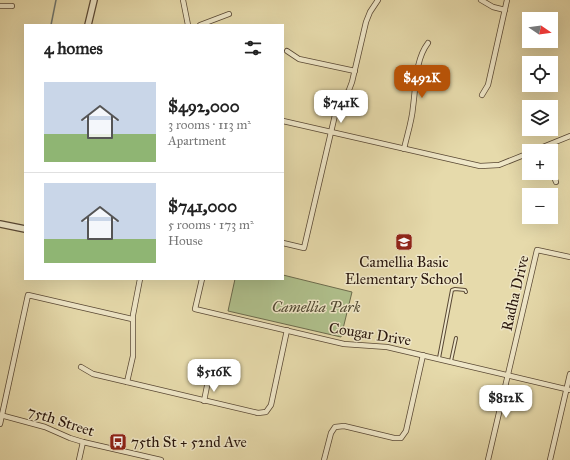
<!DOCTYPE html>
<meta charset="utf-8">
<style>
body{margin:0;font-family:"IM FELL Great Primer",serif;background:#f6f6f6;color:#222;height:100vh;display:flex;flex-direction:column;font-size:15px;white-space:nowrap}
*{box-sizing:border-box;margin:0}
p{font-size:13px;color:#767676}
.icon{flex:none;width:22px;height:22px;fill:none;stroke:currentColor;stroke-width:2;stroke-linecap:round;stroke-linejoin:round}
.map{position:relative;flex:1;overflow:hidden}
.drawer{position:absolute;left:24px;top:24px;width:260px;height:256px;display:flex;flex-direction:column;background:#fff;border-radius:0px;box-shadow:0 4px 16px #0002}
.drawer>*{flex:none}
.needle{width:26px;rotate:103deg}
.tools{position:absolute;left:522px;top:12px;display:grid;gap:8px}
.tools a{display:grid;place-items:center;width:36px;height:36px;border-radius:0px;background:#fff;box-shadow:0 4px 16px #0002;font-size:20px}
.price{position:absolute;translate:-50% -34px;padding:0 9px;border-radius:8px;background:#fff;color:#222;font-size:13px;line-height:26px;filter:drop-shadow(0 1px 2px #0008)}
.price::after{content:'';position:absolute;left:50%;top:24px;width:12px;height:9px;margin-left:-6px;background:inherit;clip-path:polygon(0 0,100% 0,50% 100%)}
.price.on{background:#b45309;color:#fff}
ul{padding:0;list-style:none}
li{display:flex;align-items:center;gap:12px;height:100px;padding:0 20px}
li+li{border-top:1px solid #e0e0e0}
li span{display:grid;place-items:center;flex:none;width:112px;height:80px;border-radius:0px;color:#555}
li>.icon{margin-inline-start:auto}
span .icon{width:48px;height:48px;fill:#fffc;stroke-width:1}
li b{font-size:17px}
h2{display:flex;justify-content:space-between;align-items:center;height:48px;padding:0 20px;font-size:17px}
.map>svg:first-child{display:block}
.green{fill:#b0c18d;stroke:#6d6c4d}
.lines{fill:none;stroke-linecap:round;stroke-linejoin:round}
.stream{stroke:#6e7772;stroke-width:1.5}
.service-casing{stroke:#594834;stroke-width:4}
.minor-casing{stroke:#594834;stroke-width:6}
.tertiary-casing{stroke:#594834;stroke-width:8}
.service{stroke:#efe7c8;stroke-width:2}
.minor{stroke:#efe7c8;stroke-width:4.5}
.tertiary{stroke:#efe7c8;stroke-width:5.5}
.labels{text-anchor:middle;dominant-baseline:central;stroke-width:3;stroke-linejoin:round;paint-order:stroke}
.poi-label{font-size:15px;fill:#2a170d;stroke:#efe7c8}
.street-label{font-size:15px;fill:#2a170d;stroke:#efe7c8}
.park-label{font-size:15px;font-style:italic;fill:#524a33;stroke:#efe7c8}
</style>
<div class="map">
<svg width="570" height="460" viewBox="0 0 570 460">
<rect width="100%" height="100%" fill="#e6daab"/>
<filter id="stains"><feTurbulence type="fractalNoise" baseFrequency=".005" numOctaves="4"/><feColorMatrix values="0 0 0 0 .2 0 0 0 0 .09 0 0 0 0 .02 0 0 0 .5 -.17"/></filter>
<radialGradient id="worn" r=".72"><stop offset=".6" stop-color="#630" stop-opacity="0"/><stop offset="1" stop-color="#630" stop-opacity=".3"/></radialGradient>
<polygon class="green" points="283,275 352,292 341,337 228,311 235,279 283,279"/>
<g class="lines">
<polyline class="stream" points="51,25 56,0"/>
<defs>
<g id="service">
<polyline points="439,358 452,290 455,289 465,290 466,292"/>
<polyline points="451,361 456,338"/>
</g>
<g id="minor">
<polyline points="183,0 188,25"/>
<polyline points="481,0 493,7 505,10"/>
<polyline points="0,6 12,6"/>
<polyline points="200,25 229,14"/>
<polyline points="287,51 299,59 355,71"/>
<polyline points="482,95 488,85 507,0"/>
<polyline points="283,121 480,166 499,165 529,153"/>
<path d="M404 149C407 135 412 121 413 107 416 86 415 60 428 43"/>
<polyline points="533,151 570,136"/>
<polyline points="551,169 556,182"/>
<polyline points="283,243 304,248 335,115 349,90 352,82 366,22 370,12 378,0"/>
<polyline points="202,279 195,309 344,344 387,347 570,390"/>
<polyline points="81,367 93,374 258,413 266,412 271,405 287,330"/>
<polyline points="127,382 133,356 133,315 140,279"/>
<polyline points="204,401 208,381"/>
<polyline points="0,415 45,427 70,438 83,442 161,460"/>
<polyline points="0,424 28,295 132,319"/>
<polyline points="79,460 83,442"/>
<polyline points="324,460 331,433 335,427 344,426 394,438 401,438 406,431 423,355"/>
<polyline points="488,460 537,250 570,257"/>
<polyline points="550,460 570,374"/>
</g>
<g id="tertiary">
<polyline points="88,25 94,0"/>
<polyline points="0,224 25,229"/>
</g>
</defs>
<use href="#service" class="service-casing"/>
<use href="#minor" class="minor-casing"/>
<use href="#tertiary" class="tertiary-casing"/>
<use href="#service" class="service"/>
<use href="#minor" class="minor"/>
<use href="#tertiary" class="tertiary"/>
</g>
<defs>
<symbol id="school-square" viewBox="-11 -11 22 22"><rect x="-9" y="-9" width="18" height="18" rx="4" fill="#8f2418" stroke="#efe7c8"/><path d="M0-5L7-2L0 1L-7-2ZM-4 1L0 2.5L4 1V4Q0 6-4 4Z" fill="#fff"/></symbol>
<symbol id="bus-square" viewBox="-11 -11 22 22"><rect x="-9" y="-9" width="18" height="18" rx="4" fill="#8f2418" stroke="#efe7c8"/><path d="M-5-6H5V4H4V6H2V4H-2V6H-4V4H-5ZM-3.5-4V0h7V-4ZM-3.5 1.2v1.5H-2V1.2ZM2 1.2v1.5H3.5V1.2Z" fill="#fff"/></symbol>
</defs>
<g fill-rule="evenodd">
<use href="#school-square" x="394" y="232" width="20" height="20"/>
<use href="#bus-square" x="108" y="432" width="20" height="20"/>
</g>
<g class="labels">
<g class="poi-label">
<text x="404" y="262">Camellia Basic<tspan x="404" dy="17">Elementary School</tspan></text>
<text x="131" y="442" text-anchor="start">75th St + 52nd Ave</text>
</g>
<g class="street-label">
<text transform="translate(515 293) rotate(-77)">Radha Drive</text>
<text transform="translate(370 334) rotate(9)">Cougar Drive</text>
<text transform="translate(61 421) rotate(18)">75th Street</text>
</g>
<g class="park-label">
<text x="316" y="307">Camellia Park</text>
</g>
</g>
<rect width="100%" height="100%" filter="url(#stains)"/>
<rect width="100%" height="100%" fill="url(#worn)"/>
</svg>
<div class="tools">
<a><svg class="needle" viewBox="-14 -14 28 28"><path d="M0-13l5 13h-10z" fill="#e53935"/><path d="M0 13l5-13h-10z" fill="#767676"/></svg></a>
<a><svg class="icon" aria-label="locate" viewBox="0 0 24 24"><circle cx="12" cy="12" r="6"/><path d="M12 2v4M12 18v4M2 12h4M18 12h4"/></svg></a>
<a><svg class="icon" aria-label="layers" viewBox="0 0 24 24"><path d="M12 4l9 5-9 5-9-5zM3 14l9 5 9-5"/></svg></a>
<a>+</a>
<a>−</a>
</div>
<b class="price on" style="left:422px;top:99px">$492K</b>
<b class="price" style="left:341px;top:124px">$741K</b>
<b class="price" style="left:214px;top:393px">$516K</b>
<b class="price" style="left:506px;top:419px">$812K</b>
<section class="drawer">
<h2>4 homes<svg class="icon" aria-label="filters" viewBox="0 0 24 24"><path d="M4 7h16M4 17h16"/><circle cx="9" cy="7" r="2"/><circle cx="15" cy="17" r="2"/></svg></h2>
<ul>
<li><span style="background:linear-gradient(#c9d6e8 65%,#8fb573 0)"><svg class="icon" aria-label="home" viewBox="0 0 24 24"><path d="M3 11l9-7 9 7M6 9v11h12V9"/></svg></span><div><b>$492,000</b><p>3 rooms · 113 m²</p><p>Apartment</p></div></li>
<li><span style="background:linear-gradient(#c9d6e8 70%,#8fb573 0)"><svg class="icon" aria-label="home" viewBox="0 0 24 24"><path d="M3 11l9-7 9 7M6 9v11h12V9"/></svg></span><div><b>$741,000</b><p>5 rooms · 173 m²</p><p>House</p></div></li>
</ul>
</section>
</div>
